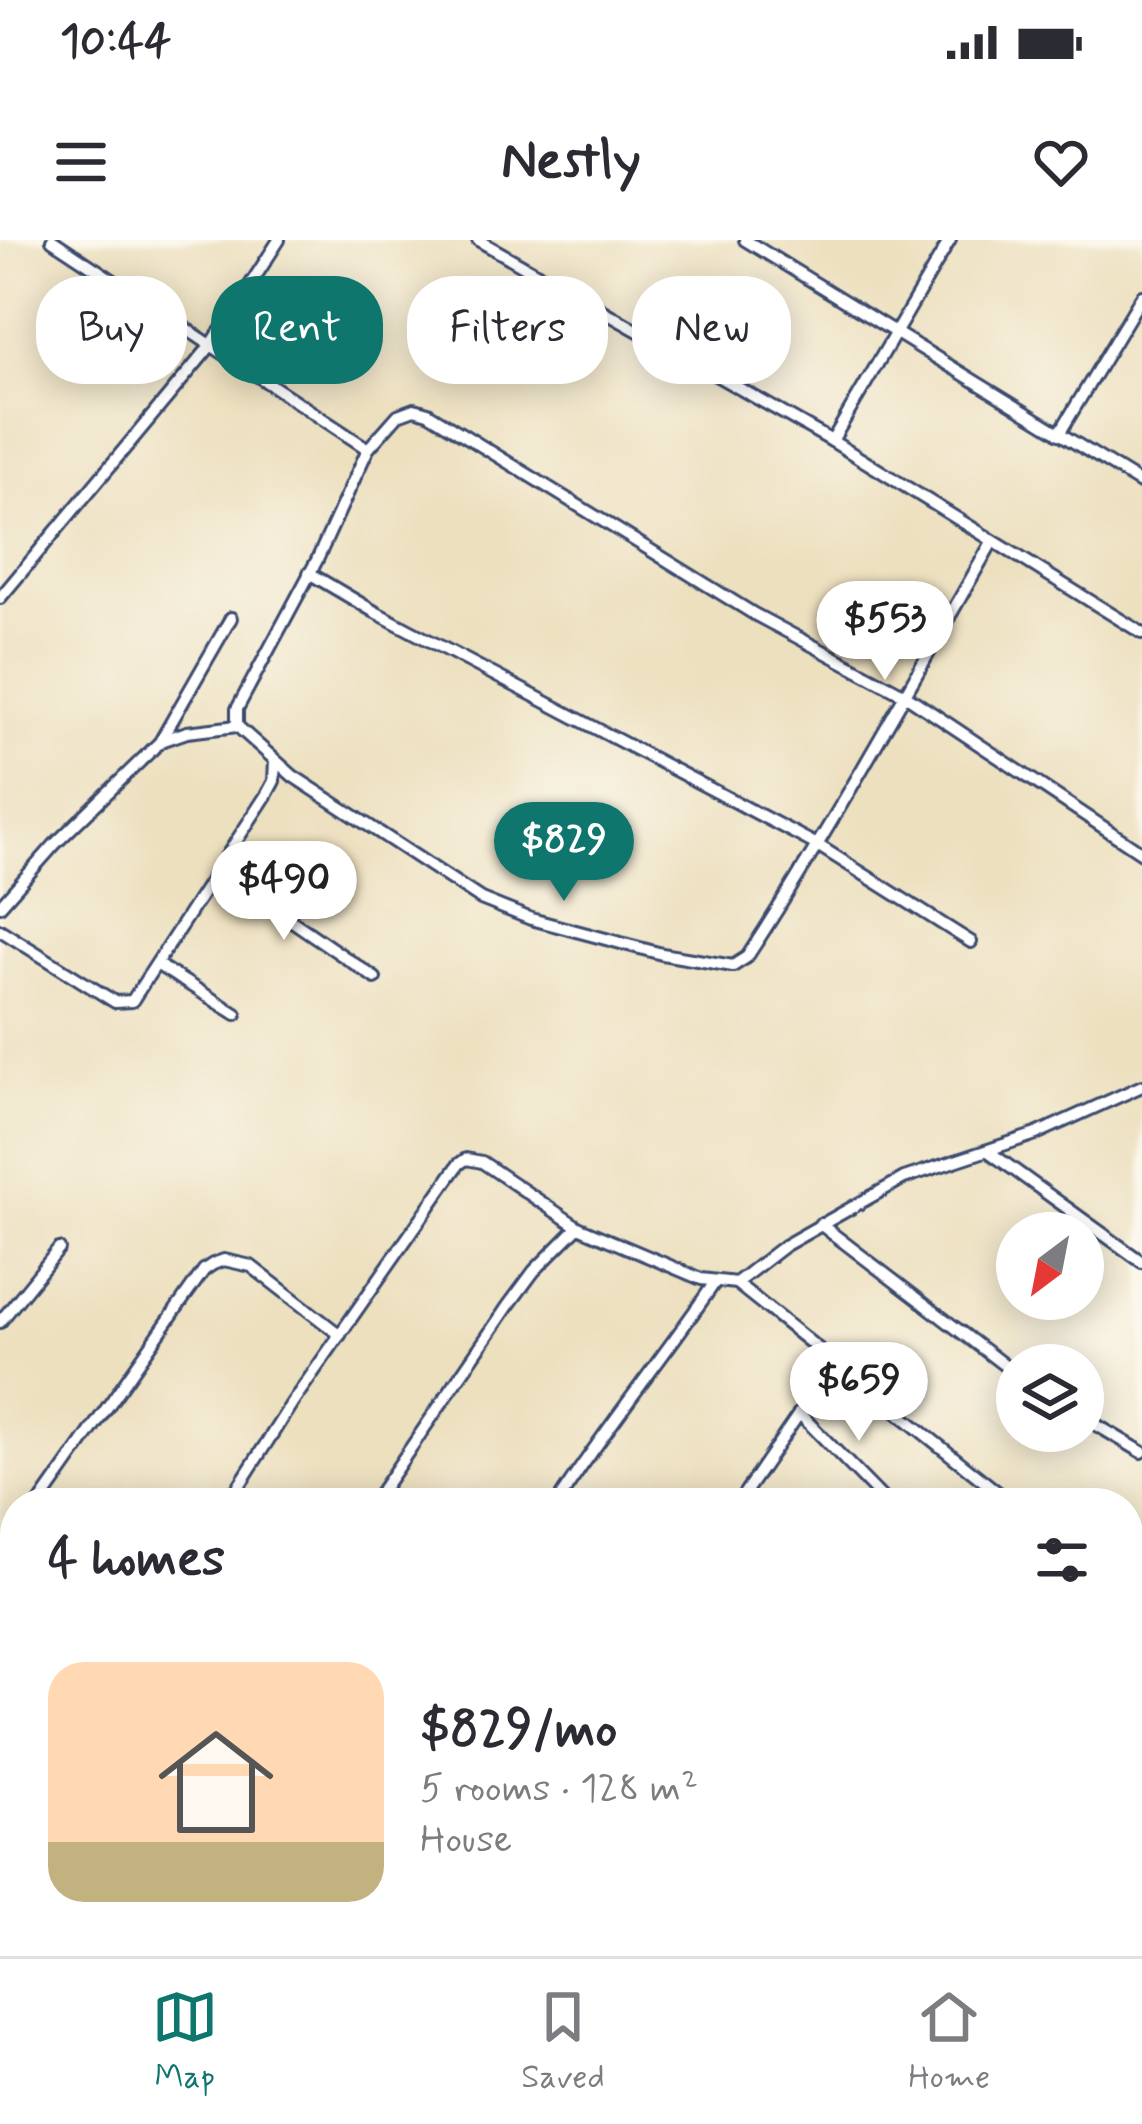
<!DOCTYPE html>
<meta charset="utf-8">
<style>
body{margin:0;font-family:Mynerve,sans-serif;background:#f7f7f7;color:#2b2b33;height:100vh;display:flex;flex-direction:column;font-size:45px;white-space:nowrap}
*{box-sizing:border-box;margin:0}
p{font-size:39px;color:#7c7c81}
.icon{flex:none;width:66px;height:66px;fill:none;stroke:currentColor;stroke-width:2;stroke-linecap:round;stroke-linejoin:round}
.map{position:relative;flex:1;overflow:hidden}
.drawer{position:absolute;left:0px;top:1248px;width:1143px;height:468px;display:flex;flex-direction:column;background:#fff;border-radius:48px 48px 0 0;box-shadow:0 6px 30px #0003}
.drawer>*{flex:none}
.guide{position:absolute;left:36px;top:36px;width:1071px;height:108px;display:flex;gap:24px}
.needle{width:78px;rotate:212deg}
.buttons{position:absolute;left:996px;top:972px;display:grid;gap:24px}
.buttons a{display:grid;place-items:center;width:108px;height:108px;border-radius:50%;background:#fff;box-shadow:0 6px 30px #0003;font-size:60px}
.price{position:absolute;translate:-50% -102px;padding:0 27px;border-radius:42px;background:#fff;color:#222;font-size:39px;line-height:78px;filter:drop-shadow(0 3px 6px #0008)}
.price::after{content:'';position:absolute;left:50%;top:72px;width:36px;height:27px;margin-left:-18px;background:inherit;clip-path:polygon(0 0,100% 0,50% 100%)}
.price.selected{background:#0f766e;color:#fff}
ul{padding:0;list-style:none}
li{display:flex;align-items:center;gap:36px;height:300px;padding:0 48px}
li span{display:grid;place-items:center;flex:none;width:336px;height:240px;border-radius:36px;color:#555}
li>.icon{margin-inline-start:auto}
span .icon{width:144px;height:144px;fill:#fffc;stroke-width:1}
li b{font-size:51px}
h2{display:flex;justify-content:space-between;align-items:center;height:144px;padding:0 48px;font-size:51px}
.chip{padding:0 42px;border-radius:48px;background:#fff;box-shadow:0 6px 30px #0003;font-size:42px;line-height:108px}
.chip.selected{background:#0f766e;color:#fff}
.status{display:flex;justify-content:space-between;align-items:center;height:84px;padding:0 60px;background:#fff;direction:ltr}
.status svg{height:33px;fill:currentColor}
header{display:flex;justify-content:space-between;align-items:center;height:156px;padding:0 48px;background:#fff;font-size:54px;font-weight:700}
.menu{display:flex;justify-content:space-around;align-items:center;height:168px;border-top:3px solid #e1e1e2;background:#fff;font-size:33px;color:#7c7c81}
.menu a{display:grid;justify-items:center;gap:6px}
.menu .selected{color:#0f766e}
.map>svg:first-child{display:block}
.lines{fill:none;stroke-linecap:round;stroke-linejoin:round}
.minor-casing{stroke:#3a4a6d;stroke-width:16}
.minor{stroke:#fff;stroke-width:10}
</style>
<div class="status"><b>10:44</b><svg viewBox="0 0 49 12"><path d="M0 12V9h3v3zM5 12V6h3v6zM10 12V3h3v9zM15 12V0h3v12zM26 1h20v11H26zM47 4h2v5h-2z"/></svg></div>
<header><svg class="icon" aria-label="menu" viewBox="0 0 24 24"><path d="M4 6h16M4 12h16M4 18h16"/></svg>Nestly<svg class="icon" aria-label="heart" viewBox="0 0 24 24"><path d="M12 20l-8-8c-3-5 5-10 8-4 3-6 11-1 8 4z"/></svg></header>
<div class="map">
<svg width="1142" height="1716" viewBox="0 0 1142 1716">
<rect width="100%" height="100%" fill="#fbf7ec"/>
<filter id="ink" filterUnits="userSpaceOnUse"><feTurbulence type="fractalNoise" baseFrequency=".00833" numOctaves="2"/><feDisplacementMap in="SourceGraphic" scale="24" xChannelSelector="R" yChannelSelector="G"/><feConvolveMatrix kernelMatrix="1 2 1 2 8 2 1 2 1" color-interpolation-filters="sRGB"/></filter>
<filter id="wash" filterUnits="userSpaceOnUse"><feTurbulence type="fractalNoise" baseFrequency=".004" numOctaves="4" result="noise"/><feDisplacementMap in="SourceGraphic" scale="48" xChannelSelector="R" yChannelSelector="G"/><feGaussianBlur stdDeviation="2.7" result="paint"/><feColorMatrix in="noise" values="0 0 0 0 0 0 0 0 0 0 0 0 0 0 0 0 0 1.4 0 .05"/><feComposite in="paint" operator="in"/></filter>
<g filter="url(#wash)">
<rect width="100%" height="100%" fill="#ede0bf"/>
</g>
<g filter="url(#ink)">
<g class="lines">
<defs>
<g id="minor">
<polyline points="52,0 368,209"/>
<polyline points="478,0 832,201 1142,393"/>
<polyline points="745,0 1142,244"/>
<polyline points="1059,194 1142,56"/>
<polyline points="832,201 950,0"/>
<path d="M992 302C912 442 835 582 747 717L733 726 662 714 531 679 481 659 293 536 237 486V469L317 320 368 209 398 175 414 169 428 173 754 374 905 455 1142 613"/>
<polyline points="309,333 375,372 819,606 971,702"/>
<polyline points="0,358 212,104 279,0"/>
<polyline points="161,500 231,378"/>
<polyline points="218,630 375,738"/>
<polyline points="0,666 55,604 161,501 187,492 237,486"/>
<polyline points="0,690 115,762 132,761 267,554 274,541 275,521"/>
<polyline points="158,725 236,774"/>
<polyline points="988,911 1142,1022"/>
<polyline points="820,984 1017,1135"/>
<polyline points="736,1043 1011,1263"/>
<polyline points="0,1082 59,1009"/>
<polyline points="799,1173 887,1263"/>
<polyline points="1083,1177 1142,1212"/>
<polyline points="40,1263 177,1068 204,1030 213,1024 224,1020 251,1026 340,1095"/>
<polyline points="228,1263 292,1163 459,924 466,919 482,922 578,987"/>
<polyline points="373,1263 508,1066 534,1031 578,987 701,1039 736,1043 784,1006 904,938 1036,894 1142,846"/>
<path d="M557 1263C606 1187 664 1117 715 1042"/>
<polyline points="738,1263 833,1124"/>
<polyline points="0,1320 15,1299"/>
<polyline points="1128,1357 1142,1369"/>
<polyline points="0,1407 15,1417"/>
<polyline points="1128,1490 1142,1471"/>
<polyline points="0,1599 15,1612"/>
<polyline points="1128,1697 1142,1708"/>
<polyline points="117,1701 133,1716"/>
<polyline points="384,1701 403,1716"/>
<polyline points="827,1701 844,1716"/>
<polyline points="432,1716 443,1701"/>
<polyline points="614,1716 624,1701"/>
<polyline points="798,1716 809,1701"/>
<polyline points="953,1716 965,1701"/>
</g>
</defs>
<use href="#minor" class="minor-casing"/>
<use href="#minor" class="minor"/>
</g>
</g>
</svg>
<div class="buttons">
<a><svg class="needle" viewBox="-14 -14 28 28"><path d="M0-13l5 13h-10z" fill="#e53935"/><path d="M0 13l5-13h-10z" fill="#7c7c81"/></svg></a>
<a><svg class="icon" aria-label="layers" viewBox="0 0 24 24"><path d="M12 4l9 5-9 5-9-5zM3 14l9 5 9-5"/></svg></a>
</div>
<b class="price" style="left:885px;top:443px">$553</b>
<b class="price selected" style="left:564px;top:664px">$829</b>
<b class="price" style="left:284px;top:703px">$490</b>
<b class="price" style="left:859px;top:1204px">$659</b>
<div class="guide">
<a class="chip">Buy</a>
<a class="chip selected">Rent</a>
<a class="chip">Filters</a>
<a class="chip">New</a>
</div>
<section class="drawer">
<h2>4 homes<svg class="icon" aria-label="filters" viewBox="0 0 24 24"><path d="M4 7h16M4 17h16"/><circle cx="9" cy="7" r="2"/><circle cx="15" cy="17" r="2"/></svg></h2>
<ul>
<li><span style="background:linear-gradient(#ffd9b3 75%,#c2b280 0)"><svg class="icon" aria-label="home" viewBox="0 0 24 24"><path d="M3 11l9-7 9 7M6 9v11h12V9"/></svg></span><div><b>$829/mo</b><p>5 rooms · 128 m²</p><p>House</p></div></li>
</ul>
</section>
</div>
<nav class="menu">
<a class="selected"><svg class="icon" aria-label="map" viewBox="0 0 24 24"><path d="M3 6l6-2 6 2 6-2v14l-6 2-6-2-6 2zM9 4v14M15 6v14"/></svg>Map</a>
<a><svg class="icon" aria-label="saved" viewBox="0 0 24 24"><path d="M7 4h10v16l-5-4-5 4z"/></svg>Saved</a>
<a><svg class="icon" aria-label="home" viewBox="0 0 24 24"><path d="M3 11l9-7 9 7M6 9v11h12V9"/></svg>Home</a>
</nav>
